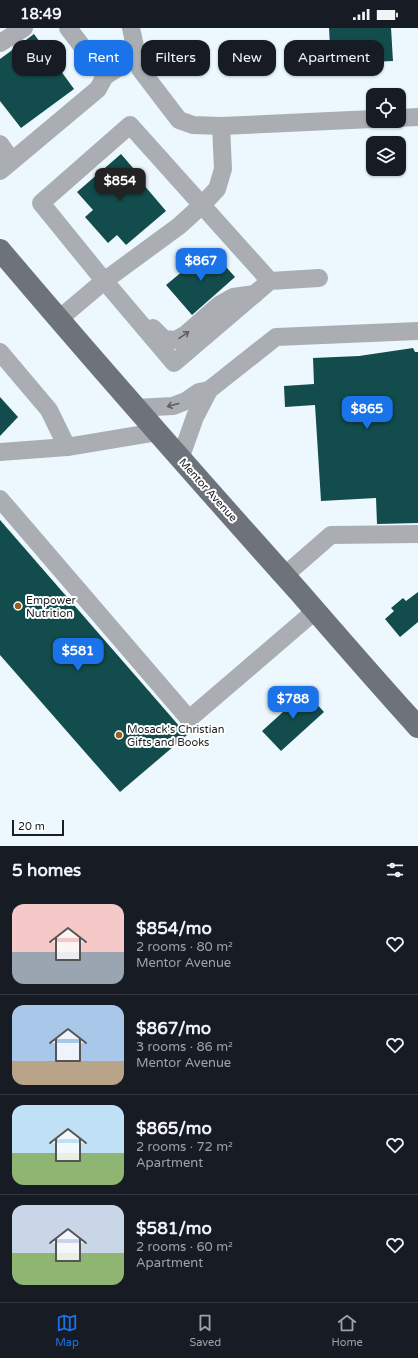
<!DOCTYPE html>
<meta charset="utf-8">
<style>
body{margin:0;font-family:"Varela Round",sans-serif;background:#242831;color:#f1f3f6;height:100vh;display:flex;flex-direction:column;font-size:15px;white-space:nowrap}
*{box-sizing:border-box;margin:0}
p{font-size:13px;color:#9ea1a6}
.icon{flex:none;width:22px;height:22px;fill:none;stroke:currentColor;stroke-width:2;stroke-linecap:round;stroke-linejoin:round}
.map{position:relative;height:818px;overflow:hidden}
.sheet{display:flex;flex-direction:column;background:#171b24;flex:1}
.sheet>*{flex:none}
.guide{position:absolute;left:12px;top:12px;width:394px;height:36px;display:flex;gap:8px}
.buttons{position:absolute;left:366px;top:60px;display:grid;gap:8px}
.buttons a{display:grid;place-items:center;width:40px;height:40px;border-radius:8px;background:#171b24;box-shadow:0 1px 3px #0004;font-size:20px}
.scale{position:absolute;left:12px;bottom:10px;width:52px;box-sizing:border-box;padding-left:4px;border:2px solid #1a1f22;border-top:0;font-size:11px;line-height:14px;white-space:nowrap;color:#1a1f22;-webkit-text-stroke:3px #fff;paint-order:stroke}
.price{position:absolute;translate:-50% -34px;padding:0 9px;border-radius:8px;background:#1a73e8;color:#fff;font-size:13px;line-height:26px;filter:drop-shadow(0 1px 2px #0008)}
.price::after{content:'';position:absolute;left:50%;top:24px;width:12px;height:9px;margin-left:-6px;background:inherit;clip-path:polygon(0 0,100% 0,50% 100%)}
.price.active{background:#222;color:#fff}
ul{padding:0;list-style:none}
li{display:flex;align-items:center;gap:12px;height:100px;padding:0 12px}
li+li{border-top:1px solid #363941}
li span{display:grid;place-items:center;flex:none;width:112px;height:80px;border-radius:12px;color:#555}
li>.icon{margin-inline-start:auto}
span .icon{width:48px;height:48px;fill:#fffc;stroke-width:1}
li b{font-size:17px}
h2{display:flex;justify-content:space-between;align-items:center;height:48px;padding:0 12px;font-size:17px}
.pill{padding:0 14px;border-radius:12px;background:#171b24;box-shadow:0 1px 3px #0004;font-size:14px;line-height:36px}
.pill.active{background:#1a73e8;color:#fff}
.status{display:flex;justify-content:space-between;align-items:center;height:28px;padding:0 20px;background:#171b24;direction:ltr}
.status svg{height:11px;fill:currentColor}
.tab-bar{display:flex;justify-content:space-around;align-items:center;height:56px;border-top:1px solid #363941;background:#171b24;font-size:11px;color:#9ea1a6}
.tab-bar a{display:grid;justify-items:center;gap:2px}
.tab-bar .active{color:#1a73e8}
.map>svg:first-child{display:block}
.building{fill:#134c4c}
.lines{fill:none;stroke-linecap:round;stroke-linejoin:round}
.minor{stroke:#aaaeb3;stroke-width:18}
.major{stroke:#6d727b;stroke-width:22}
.oneway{stroke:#5b5f63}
.poi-dot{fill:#9a5d20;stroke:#fff;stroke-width:1.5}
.labels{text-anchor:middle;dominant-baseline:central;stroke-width:4;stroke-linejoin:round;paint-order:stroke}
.street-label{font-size:11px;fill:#1a1f22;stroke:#fff}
.poi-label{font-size:11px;fill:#1a1f22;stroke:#fff;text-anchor:start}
</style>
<div class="status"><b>18:49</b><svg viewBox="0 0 49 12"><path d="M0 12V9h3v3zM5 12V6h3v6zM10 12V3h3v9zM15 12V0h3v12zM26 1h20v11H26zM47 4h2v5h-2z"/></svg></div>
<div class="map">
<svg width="418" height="818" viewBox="0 0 418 818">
<rect width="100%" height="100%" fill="#ecf8fe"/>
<g class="building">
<polygon points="329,0 391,0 393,33 331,36"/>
<polygon points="34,6 74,61 21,100 0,73 0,31"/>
<polygon points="121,126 140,148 138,150 166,183 126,217 117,207 108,215 85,189 93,182 77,164"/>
<polygon points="211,222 235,249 192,287 166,257 201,228 202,230"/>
<polygon points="413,320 415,324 418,324 418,495 377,496 376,470 321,473 315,377 285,379 284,358 314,356 313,330 359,328"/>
<polygon points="0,369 18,389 0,408"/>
<polygon points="0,492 187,707 120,764 0,627"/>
<polygon points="418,564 418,594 400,609 385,591 394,583 391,580 403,570 406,573"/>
<polygon points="304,662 324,684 281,723 262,703 283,684 281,682 296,667 298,669"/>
</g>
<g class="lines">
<g class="minor">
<polyline points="131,0 140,41 179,92 193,97 221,98 373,91"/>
<polyline points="0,15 24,0"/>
<polyline points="105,48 137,28 171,21"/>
<polyline points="399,90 418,89"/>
<polyline points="0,116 12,133"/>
<polyline points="0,143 98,61 105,48 68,0"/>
<polyline points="270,253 174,335 97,244 41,175 130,97 270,253 319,250"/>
<polyline points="59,291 104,253 179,198 201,178 217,161 223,141 221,98"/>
<polyline points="153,300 164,311 176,312 186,306 219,277 233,269 255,266"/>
<polyline points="0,324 49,382 67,419"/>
<polyline points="135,380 173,378 186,373 199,364 209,362 276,309 418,303"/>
<polyline points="0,424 67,419 157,404"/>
<polyline points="180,431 195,389 209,362"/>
<polyline points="0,471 189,691 315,583"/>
<polyline points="284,548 331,507 418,506"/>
</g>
<path class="major" d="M0 222C98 338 199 452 300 565 339 610 378 655 418 699"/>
</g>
<defs><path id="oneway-shaft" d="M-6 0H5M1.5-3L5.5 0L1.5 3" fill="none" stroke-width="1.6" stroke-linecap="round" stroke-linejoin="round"/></defs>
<g class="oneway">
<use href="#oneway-shaft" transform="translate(184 307) rotate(-35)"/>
<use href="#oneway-shaft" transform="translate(173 377) rotate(165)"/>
</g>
<g class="poi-dot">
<circle cx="18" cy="578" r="4"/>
<circle cx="119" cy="707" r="4"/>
</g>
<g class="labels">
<g class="street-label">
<text transform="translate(208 462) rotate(48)">Mentor Avenue</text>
</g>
<g class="poi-label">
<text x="26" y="572">Empower<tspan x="26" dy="13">Nutrition</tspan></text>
<text x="127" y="701">Mosack's Christian<tspan x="127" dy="13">Gifts and Books</tspan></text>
</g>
</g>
</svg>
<div class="buttons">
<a><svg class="icon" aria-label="locate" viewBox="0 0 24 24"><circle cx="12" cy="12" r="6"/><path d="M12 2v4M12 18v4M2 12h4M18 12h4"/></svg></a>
<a><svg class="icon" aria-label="layers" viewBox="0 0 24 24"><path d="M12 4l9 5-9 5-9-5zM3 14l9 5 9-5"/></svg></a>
</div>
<div class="scale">20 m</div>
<b class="price active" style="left:120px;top:174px">$854</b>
<b class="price" style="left:201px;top:254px">$867</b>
<b class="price" style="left:367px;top:402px">$865</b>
<b class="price" style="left:78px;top:644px">$581</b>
<b class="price" style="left:293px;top:692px">$788</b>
<div class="guide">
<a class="pill">Buy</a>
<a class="pill active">Rent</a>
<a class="pill">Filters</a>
<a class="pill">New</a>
<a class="pill">Apartment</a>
</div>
</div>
<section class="sheet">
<h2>5 homes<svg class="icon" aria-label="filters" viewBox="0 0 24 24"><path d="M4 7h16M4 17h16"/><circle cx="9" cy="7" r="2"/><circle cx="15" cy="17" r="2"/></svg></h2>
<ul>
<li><span style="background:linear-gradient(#f6c9c9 60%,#9aa5b1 0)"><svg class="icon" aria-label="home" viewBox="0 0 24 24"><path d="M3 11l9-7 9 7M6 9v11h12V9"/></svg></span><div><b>$854/mo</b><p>2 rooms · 80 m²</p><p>Mentor Avenue</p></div><svg class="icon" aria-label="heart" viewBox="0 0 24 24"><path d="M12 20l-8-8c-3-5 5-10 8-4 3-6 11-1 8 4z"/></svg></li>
<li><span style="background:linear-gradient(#a9c7e8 70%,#b9a48a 0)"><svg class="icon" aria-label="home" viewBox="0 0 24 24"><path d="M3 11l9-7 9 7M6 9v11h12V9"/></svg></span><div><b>$867/mo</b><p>3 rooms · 86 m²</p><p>Mentor Avenue</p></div><svg class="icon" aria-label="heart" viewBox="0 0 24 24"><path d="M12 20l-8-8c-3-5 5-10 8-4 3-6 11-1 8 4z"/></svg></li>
<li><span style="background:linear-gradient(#bfe0f5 60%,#8fb573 0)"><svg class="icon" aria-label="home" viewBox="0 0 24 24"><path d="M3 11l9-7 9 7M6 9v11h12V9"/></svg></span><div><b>$865/mo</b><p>2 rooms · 72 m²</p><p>Apartment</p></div><svg class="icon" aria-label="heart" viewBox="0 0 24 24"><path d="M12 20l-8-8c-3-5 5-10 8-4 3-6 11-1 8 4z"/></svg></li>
<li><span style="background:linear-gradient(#c9d6e8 60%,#8fb573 0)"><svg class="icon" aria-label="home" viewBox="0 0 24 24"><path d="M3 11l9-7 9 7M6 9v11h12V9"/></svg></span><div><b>$581/mo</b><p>2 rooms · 60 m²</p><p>Apartment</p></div><svg class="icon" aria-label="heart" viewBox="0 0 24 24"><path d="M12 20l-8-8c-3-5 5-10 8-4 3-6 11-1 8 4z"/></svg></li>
</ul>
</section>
<nav class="tab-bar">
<a class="active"><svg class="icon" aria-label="map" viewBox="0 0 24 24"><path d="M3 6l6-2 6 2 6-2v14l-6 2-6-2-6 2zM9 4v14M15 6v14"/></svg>Map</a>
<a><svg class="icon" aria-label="saved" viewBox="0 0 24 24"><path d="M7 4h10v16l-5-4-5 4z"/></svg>Saved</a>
<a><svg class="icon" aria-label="home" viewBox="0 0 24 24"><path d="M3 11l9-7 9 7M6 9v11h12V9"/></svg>Home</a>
</nav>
